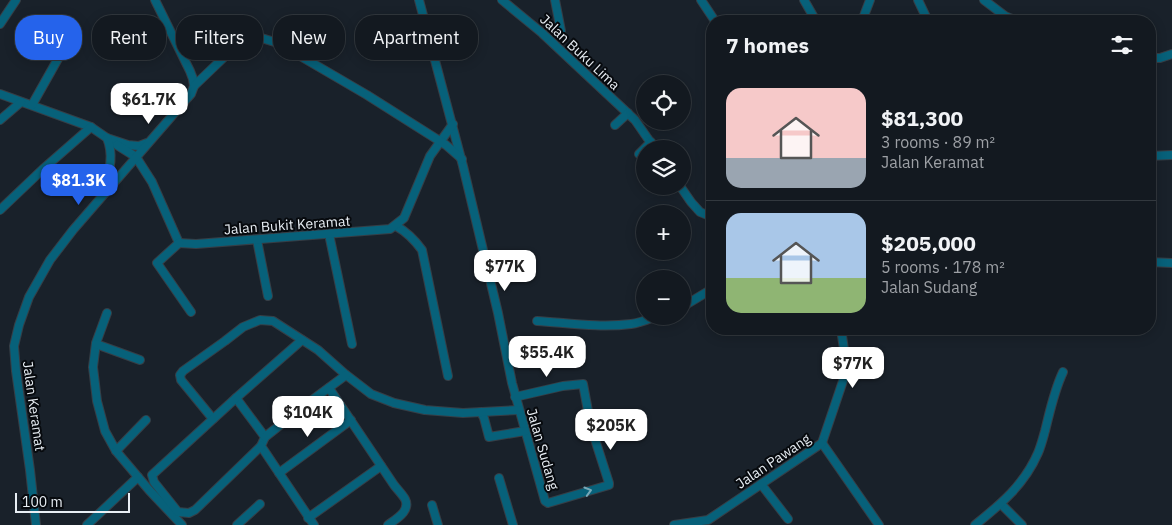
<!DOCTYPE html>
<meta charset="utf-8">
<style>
body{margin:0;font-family:"IBM Plex Sans",sans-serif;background:#1c2229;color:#f1f3f6;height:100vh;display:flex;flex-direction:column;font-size:19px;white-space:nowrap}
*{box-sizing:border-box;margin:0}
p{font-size:16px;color:#9da0a5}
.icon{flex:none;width:28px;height:28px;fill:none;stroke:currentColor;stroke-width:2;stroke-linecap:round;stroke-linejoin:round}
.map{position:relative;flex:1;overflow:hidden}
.panel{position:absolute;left:706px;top:15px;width:450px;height:320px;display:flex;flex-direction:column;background:#131920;border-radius:20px;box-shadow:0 2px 12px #0003,0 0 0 1px #32383e}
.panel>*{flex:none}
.top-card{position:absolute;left:15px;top:15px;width:475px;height:45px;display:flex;gap:10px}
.controls{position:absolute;left:636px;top:75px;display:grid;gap:10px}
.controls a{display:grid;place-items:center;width:55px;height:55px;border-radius:50%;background:#131920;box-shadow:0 2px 12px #0003,0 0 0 1px #32383e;font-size:25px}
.scale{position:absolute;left:15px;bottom:12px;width:115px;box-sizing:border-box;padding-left:5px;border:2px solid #e8eef4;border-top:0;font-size:14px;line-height:18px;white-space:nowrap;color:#e8eef4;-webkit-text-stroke:4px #070a0e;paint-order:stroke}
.price{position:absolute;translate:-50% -42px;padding:0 11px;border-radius:10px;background:#fff;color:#222;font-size:16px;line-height:32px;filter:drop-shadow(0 1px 2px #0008)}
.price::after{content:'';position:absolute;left:50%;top:30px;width:15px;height:11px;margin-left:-8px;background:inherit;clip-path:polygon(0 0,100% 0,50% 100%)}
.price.current{background:#2563eb;color:#fff}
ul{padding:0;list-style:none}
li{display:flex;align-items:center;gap:15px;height:125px;padding:0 20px}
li+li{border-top:1px solid #32383e}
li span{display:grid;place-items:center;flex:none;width:140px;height:100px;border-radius:15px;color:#555}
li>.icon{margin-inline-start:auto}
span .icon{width:60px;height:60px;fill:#fffc;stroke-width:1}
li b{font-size:21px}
h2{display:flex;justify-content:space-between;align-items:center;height:60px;padding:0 20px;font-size:21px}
.chip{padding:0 18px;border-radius:20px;background:#131920;box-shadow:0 2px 12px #0003,0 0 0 1px #32383e;font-size:18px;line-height:45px}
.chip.current{background:#2563eb;color:#fff}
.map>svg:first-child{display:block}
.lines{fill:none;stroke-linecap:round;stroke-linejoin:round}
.minor-casing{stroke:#363e46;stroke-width:10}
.minor{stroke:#07617a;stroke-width:8}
.oneway{stroke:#78a8b7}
.labels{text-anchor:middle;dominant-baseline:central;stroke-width:4;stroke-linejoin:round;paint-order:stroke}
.street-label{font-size:14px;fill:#e8eef4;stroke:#070a0e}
</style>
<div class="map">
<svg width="1172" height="525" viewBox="0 0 1172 525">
<rect width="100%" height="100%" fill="#19212a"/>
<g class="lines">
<defs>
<g id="minor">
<polyline points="155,0 190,71 193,79 194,86"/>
<polyline points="419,0 463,166 498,313 512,383 545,501 548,503 609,485 609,483 591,427 583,384 563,386 515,397"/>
<polyline points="502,0 542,33 635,120 655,149"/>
<polyline points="555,0 561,31"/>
<polyline points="701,0 715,21"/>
<polyline points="804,0 816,21"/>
<polyline points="918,0 928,21"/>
<polyline points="984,0 1005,16 1017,21"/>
<polyline points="862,21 870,0"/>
<polyline points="0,24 16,0"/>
<polyline points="1150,58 1160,58 1172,54"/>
<polyline points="0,94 91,127 107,138 128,145 139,146 147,143"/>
<polyline points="32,105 59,57 72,43"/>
<polyline points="0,120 21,102"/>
<polyline points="615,125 628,113"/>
<polyline points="117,145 136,157 152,182 179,243"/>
<polyline points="639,154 651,142"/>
<polyline points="1150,156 1172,155"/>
<polyline points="680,186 691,202 700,212 712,217"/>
<path d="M103 194C108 174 115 158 107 138"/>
<polyline points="0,210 43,169 91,127"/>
<path d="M396 226C407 232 414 239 422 250L448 376"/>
<polyline points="329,234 352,344"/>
<polyline points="257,240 268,296"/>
<polyline points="179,243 196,244 390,229 404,218 430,156 453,124"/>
<polyline points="179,243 157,263 191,312"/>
<polyline points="1150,262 1172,263"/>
<polyline points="682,307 712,289"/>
<polyline points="107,313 96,343 93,367 97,401 105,431 116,451 149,490 182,525"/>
<path d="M537 321C568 323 600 328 631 324 640 323 649 319 657 316"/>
<polyline points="96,344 140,360"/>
<path d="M329 388 394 485C397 489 402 494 405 499 411 511 396 519 388 525"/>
<polyline points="236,398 265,437 261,446 314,525"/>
<polyline points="481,412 484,418 489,437 525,431"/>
<polyline points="213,419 181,380 180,375 183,371 225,341 243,327 260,320 273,321 318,350 345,374 371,394 394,403 425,410 463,413 519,410"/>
<polyline points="265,437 304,406 346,375"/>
<polyline points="822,443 845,375 845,356 841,329"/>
<polyline points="822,443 879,525"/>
<polyline points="261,446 195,510 189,513 178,512 154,482 152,475 236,398 302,340"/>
<polyline points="116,451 146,420"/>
<polyline points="279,473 351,420"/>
<polyline points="499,478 513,525"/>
<polyline points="761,484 788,519"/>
<polyline points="1001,504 1022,525"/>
<polyline points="432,505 438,525"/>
<polyline points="308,518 381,466"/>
<polyline points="36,525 30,470 16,371 14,346 19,325 29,297 50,260 73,230 191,94 194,86 243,39 258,37 278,43 367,95 446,145 462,159"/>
<polyline points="87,525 138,477"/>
<polyline points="237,525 260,504"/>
<polyline points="674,525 708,520 822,443"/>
<path d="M975 525C1001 504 1024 485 1038 453 1041 446 1043 438 1045 431 1050 411 1054 391 1063 372"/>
</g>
</defs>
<use href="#minor" class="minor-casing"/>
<use href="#minor" class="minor"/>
</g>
<defs><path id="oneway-chevron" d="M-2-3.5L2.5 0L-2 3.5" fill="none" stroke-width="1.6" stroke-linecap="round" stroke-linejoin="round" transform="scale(1.25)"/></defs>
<use class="oneway" href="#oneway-chevron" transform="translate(588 491) rotate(-16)"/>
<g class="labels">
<g class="street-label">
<text transform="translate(580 52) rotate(43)">Jalan Buku Lima</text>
<text transform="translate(287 225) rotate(-4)">Jalan Bukit Keramat</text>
<text transform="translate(34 406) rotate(82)">Jalan Keramat</text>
<text transform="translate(543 449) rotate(74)">Jalan Sudang</text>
<text transform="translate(773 461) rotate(-34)">Jalan Pawang</text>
</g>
</g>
</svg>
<div class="controls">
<a><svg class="icon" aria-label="locate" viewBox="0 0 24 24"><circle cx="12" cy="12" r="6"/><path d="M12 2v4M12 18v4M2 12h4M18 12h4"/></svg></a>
<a><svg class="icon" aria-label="layers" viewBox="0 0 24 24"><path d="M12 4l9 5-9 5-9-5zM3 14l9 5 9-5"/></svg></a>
<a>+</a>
<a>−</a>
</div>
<div class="scale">100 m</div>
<b class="price" style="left:149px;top:125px">$61.7K</b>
<b class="price current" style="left:79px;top:206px">$81.3K</b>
<b class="price" style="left:505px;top:292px">$77K</b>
<b class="price" style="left:547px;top:378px">$55.4K</b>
<b class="price" style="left:853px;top:389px">$77K</b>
<b class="price" style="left:308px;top:438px">$104K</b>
<b class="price" style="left:611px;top:451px">$205K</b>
<div class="top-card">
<a class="chip current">Buy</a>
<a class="chip">Rent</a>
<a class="chip">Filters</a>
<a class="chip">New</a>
<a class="chip">Apartment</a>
</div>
<section class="panel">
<h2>7 homes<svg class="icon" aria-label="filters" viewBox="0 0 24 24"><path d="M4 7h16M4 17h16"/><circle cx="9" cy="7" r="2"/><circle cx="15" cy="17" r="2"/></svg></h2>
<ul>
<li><span style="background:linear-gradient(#f6c9c9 70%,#9aa5b1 0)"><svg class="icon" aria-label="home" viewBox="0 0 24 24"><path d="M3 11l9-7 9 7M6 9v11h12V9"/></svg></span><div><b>$81,300</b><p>3 rooms · 89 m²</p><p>Jalan Keramat</p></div></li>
<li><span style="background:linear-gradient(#a9c7e8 65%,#8fb573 0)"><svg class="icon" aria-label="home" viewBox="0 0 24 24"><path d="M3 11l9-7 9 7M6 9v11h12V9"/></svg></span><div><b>$205,000</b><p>5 rooms · 178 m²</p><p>Jalan Sudang</p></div></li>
</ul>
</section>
</div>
